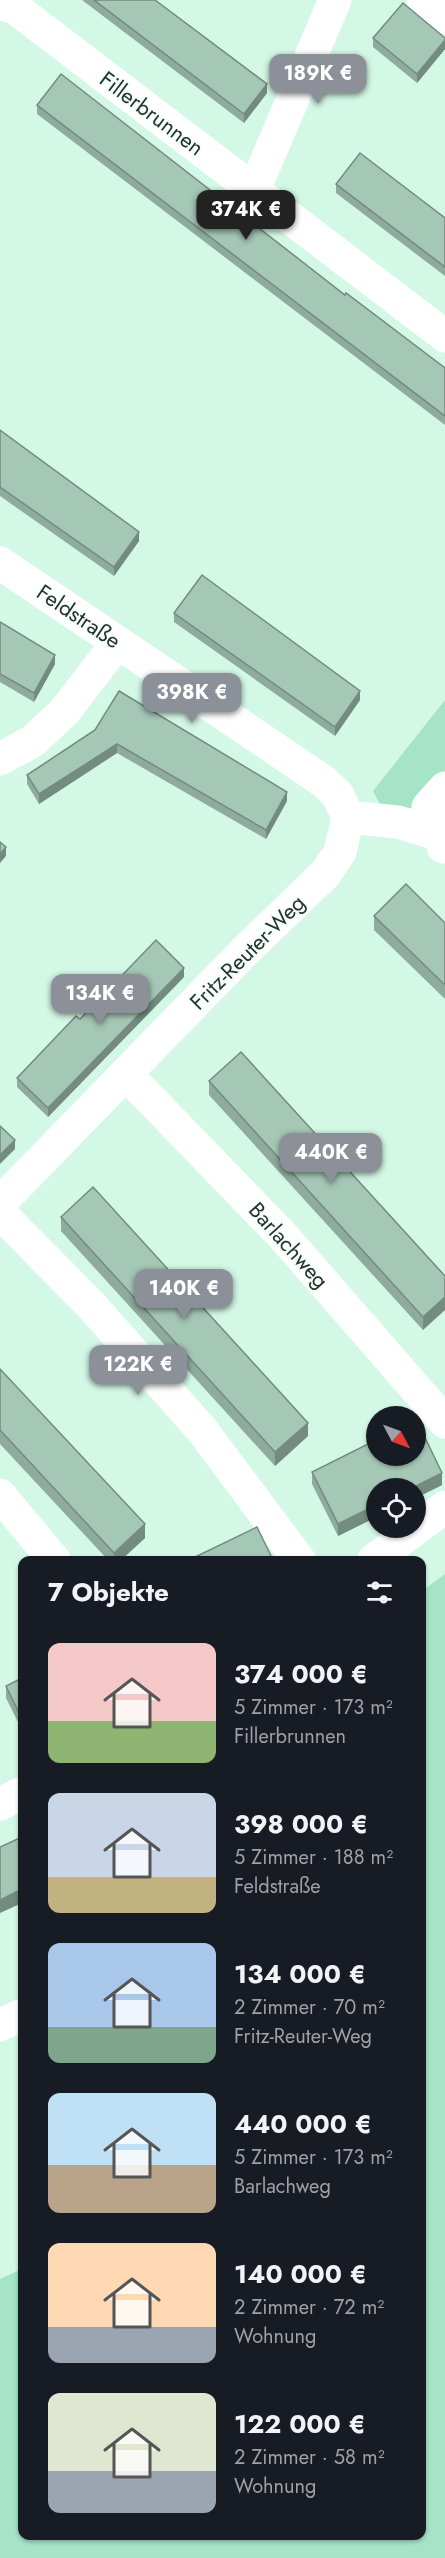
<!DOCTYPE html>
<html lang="de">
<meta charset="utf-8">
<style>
body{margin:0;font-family:Jost,sans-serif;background:#20242c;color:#f1f3f6;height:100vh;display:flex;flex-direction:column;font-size:22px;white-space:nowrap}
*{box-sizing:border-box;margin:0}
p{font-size:20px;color:#9ea1a6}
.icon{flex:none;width:33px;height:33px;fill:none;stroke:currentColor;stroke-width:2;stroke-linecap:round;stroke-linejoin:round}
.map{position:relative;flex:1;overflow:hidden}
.details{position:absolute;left:18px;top:1556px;width:408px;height:984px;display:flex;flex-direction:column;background:#171b24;border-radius:12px;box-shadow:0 2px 4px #0004}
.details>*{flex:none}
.needle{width:39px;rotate:131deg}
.fabs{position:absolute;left:366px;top:1406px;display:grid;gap:12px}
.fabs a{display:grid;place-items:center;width:60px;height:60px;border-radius:50%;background:#171b24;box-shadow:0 2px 4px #0004;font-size:30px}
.price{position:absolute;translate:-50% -51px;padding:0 14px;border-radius:12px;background:#8c9099;color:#fff;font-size:20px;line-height:39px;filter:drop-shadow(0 2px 3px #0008)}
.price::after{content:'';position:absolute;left:50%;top:36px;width:18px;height:14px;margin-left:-9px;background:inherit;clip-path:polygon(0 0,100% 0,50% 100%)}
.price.selected{background:#222;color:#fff}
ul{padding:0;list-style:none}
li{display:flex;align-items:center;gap:18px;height:150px;padding:0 30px}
li span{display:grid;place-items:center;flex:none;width:168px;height:120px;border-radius:12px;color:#555}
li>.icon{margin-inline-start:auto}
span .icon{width:72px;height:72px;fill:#fffc;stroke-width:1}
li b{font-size:26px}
h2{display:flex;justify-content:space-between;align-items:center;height:72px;padding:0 30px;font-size:26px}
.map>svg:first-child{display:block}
.green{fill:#a5e4c7}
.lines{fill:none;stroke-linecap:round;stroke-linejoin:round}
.minor{stroke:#fff;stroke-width:33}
.wall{fill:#8eab9d}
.shaded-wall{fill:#748b7f}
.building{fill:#a5c7b6;stroke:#748b7f;stroke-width:1.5}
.labels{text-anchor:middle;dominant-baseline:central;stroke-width:4.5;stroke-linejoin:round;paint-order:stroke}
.street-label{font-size:22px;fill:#25332c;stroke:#f6fdfa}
</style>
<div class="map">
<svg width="445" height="2558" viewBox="0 0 445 2558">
<rect width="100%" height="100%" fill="#d4f8e6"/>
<g class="green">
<polygon points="445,700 445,788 428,807 383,810 373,791"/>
<polygon points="445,1574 445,2558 0,2558 0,2279 22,2269 22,2535 422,2535 422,1591"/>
</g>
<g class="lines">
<g class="minor">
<polyline points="423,0 445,18"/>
<polyline points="0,3 15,8 445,336"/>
<polyline points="254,190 335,0"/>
<polyline points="0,563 323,781 338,795 348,817 398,822 440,835"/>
<polyline points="0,759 33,741 65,711 117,643"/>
<path d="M443 847C440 832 429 822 428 807L445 788"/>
<polyline points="127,1075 282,1235 445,1422"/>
<polyline points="0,1203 246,950 325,874 340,852 348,817"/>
<polyline points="0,1213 90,1304 202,1430 299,1560"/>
<polyline points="0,1495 54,1560"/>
<polyline points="374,1560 445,1507"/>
<polyline points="0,1804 22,1793"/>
<polyline points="0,2025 22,2015"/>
</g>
</g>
<g class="wall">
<polygon points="82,0 155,0 267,93 244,123"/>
<polygon points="373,38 445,38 445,49 417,83 373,47"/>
<polygon points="37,105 345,295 445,368 445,425 37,114"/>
<polygon points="336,184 445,218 445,276 336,193"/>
<polygon points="0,430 139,541 114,576 0,496"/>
<polygon points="174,613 360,700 335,736 174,622"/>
<polygon points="0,622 55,664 34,702 0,682"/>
<polygon points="95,730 287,801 266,839 117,753 39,804 27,784 27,775"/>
<polygon points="374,916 445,923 445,999 374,930"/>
<polygon points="184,977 48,1117 17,1087 17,1078 80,1019"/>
<polygon points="209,1081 445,1276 423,1330 209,1095"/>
<polygon points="61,1217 308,1436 275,1466 61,1231"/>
<polygon points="0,1369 145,1538 121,1560 108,1560 0,1444"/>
<polygon points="312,1472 442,1485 338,1536 312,1484"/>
<polygon points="22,1678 22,1730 6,1698 6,1686"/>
</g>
<g class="shaded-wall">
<polygon points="445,40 445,49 417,83 417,74"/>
<polygon points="267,84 267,93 244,123 244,114"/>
<polygon points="139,532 139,541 114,576 114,567"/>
<polygon points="55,655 55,664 34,702 34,693"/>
<polygon points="360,691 360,700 335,736 335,727"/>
<polygon points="117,744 117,753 39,804 39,794"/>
<polygon points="287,792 287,801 266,839 266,830"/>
<polygon points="6,847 6,856 0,863 0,854"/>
<polygon points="184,968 184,977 48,1117 48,1108"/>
<polygon points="15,1140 15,1149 0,1164 0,1155"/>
<polygon points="445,1297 445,1310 423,1330 423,1317"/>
<polygon points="308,1423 308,1436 275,1466 275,1452"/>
<polygon points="442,1473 442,1485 416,1498 416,1488 412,1488"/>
<polygon points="376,1505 376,1517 338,1536 338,1524"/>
<polygon points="145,1524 145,1538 121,1560 114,1560 114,1553"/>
<polygon points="22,1889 22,1903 0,1913 0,1900"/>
</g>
<g class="building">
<polygon points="94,0 155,0 267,84 244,114"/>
<polygon points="403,3 445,38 445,40 417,74 373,38"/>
<polygon points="61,74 345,295 346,293 445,368 445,416 37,105"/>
<polygon points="360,153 445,218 445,267 336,184"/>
<polygon points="0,430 139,532 114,567 0,487"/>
<polygon points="202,575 360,691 335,727 174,613"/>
<polygon points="0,622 55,655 34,693 0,674"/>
<polygon points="119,691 287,792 266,830 117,744 39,794 27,775 95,730"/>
<polygon points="0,842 6,847 0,854"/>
<polygon points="406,884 445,923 445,985 374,916"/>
<polygon points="156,940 184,968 48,1108 17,1078 76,1016 80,1019"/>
<polygon points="241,1052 445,1276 445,1297 423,1317 209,1081"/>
<polygon points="0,1126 15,1140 0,1155"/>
<polygon points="93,1187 308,1423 275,1452 61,1217"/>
<polygon points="0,1369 145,1524 114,1553 0,1430"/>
<polygon points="416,1421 417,1421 442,1473 412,1488 376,1488 376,1505 338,1524 312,1472 376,1440 376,1455 416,1455"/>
<polygon points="257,1527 273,1560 189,1560"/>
<polygon points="22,1678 22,1719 6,1686"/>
<polygon points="22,1837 22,1889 0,1900 0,1847"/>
</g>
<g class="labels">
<g class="street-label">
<text transform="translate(152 113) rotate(37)">Fillerbrunnen</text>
<text transform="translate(79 616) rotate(34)">Feldstraße</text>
<text transform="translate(247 952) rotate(-45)">Fritz-Reuter-Weg</text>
<text transform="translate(289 1245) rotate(48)">Barlachweg</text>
</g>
</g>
</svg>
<div class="fabs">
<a><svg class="needle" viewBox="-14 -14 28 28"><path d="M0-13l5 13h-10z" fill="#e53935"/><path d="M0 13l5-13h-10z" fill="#9ea1a6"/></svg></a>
<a><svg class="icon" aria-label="locate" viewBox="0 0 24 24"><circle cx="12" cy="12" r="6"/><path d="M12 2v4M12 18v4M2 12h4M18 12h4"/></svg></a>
</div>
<b class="price" style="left:318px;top:105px">189K €</b>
<b class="price selected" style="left:246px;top:241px">374K €</b>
<b class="price" style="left:192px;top:724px">398K €</b>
<b class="price" style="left:100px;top:1025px">134K €</b>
<b class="price" style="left:331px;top:1184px">440K €</b>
<b class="price" style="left:184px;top:1320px">140K €</b>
<b class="price" style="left:138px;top:1396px">122K €</b>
<section class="details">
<h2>7 Objekte<svg class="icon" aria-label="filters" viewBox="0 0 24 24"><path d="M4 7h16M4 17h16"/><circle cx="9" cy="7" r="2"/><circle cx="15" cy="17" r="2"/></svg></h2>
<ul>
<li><span style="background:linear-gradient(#f6c9c9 65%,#8fb573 0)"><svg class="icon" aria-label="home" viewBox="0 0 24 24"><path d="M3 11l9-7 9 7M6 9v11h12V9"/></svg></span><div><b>374 000 €</b><p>5 Zimmer · 173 m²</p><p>Fillerbrunnen</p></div></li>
<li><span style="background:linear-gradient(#c9d6e8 70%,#c2b280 0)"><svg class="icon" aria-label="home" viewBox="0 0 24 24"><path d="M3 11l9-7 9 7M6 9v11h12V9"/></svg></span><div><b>398 000 €</b><p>5 Zimmer · 188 m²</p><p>Feldstraße</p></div></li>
<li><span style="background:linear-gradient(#a9c7e8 70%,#7fa58c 0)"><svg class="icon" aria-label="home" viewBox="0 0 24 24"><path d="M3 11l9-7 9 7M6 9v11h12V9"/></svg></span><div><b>134 000 €</b><p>2 Zimmer · 70 m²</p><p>Fritz-Reuter-Weg</p></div></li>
<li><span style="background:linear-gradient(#bfe0f5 60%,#b9a48a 0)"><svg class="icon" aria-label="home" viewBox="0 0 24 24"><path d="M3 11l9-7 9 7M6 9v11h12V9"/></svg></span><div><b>440 000 €</b><p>5 Zimmer · 173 m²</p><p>Barlachweg</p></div></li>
<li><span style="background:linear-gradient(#ffd9b3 70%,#9aa5b1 0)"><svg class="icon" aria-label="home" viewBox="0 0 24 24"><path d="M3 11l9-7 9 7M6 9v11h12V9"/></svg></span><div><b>140 000 €</b><p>2 Zimmer · 72 m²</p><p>Wohnung</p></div></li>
<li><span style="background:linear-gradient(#dfe7d0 65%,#9aa5b1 0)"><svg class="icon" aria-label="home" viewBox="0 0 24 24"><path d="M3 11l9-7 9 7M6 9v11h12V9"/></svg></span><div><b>122 000 €</b><p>2 Zimmer · 58 m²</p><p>Wohnung</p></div></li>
</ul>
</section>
</div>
